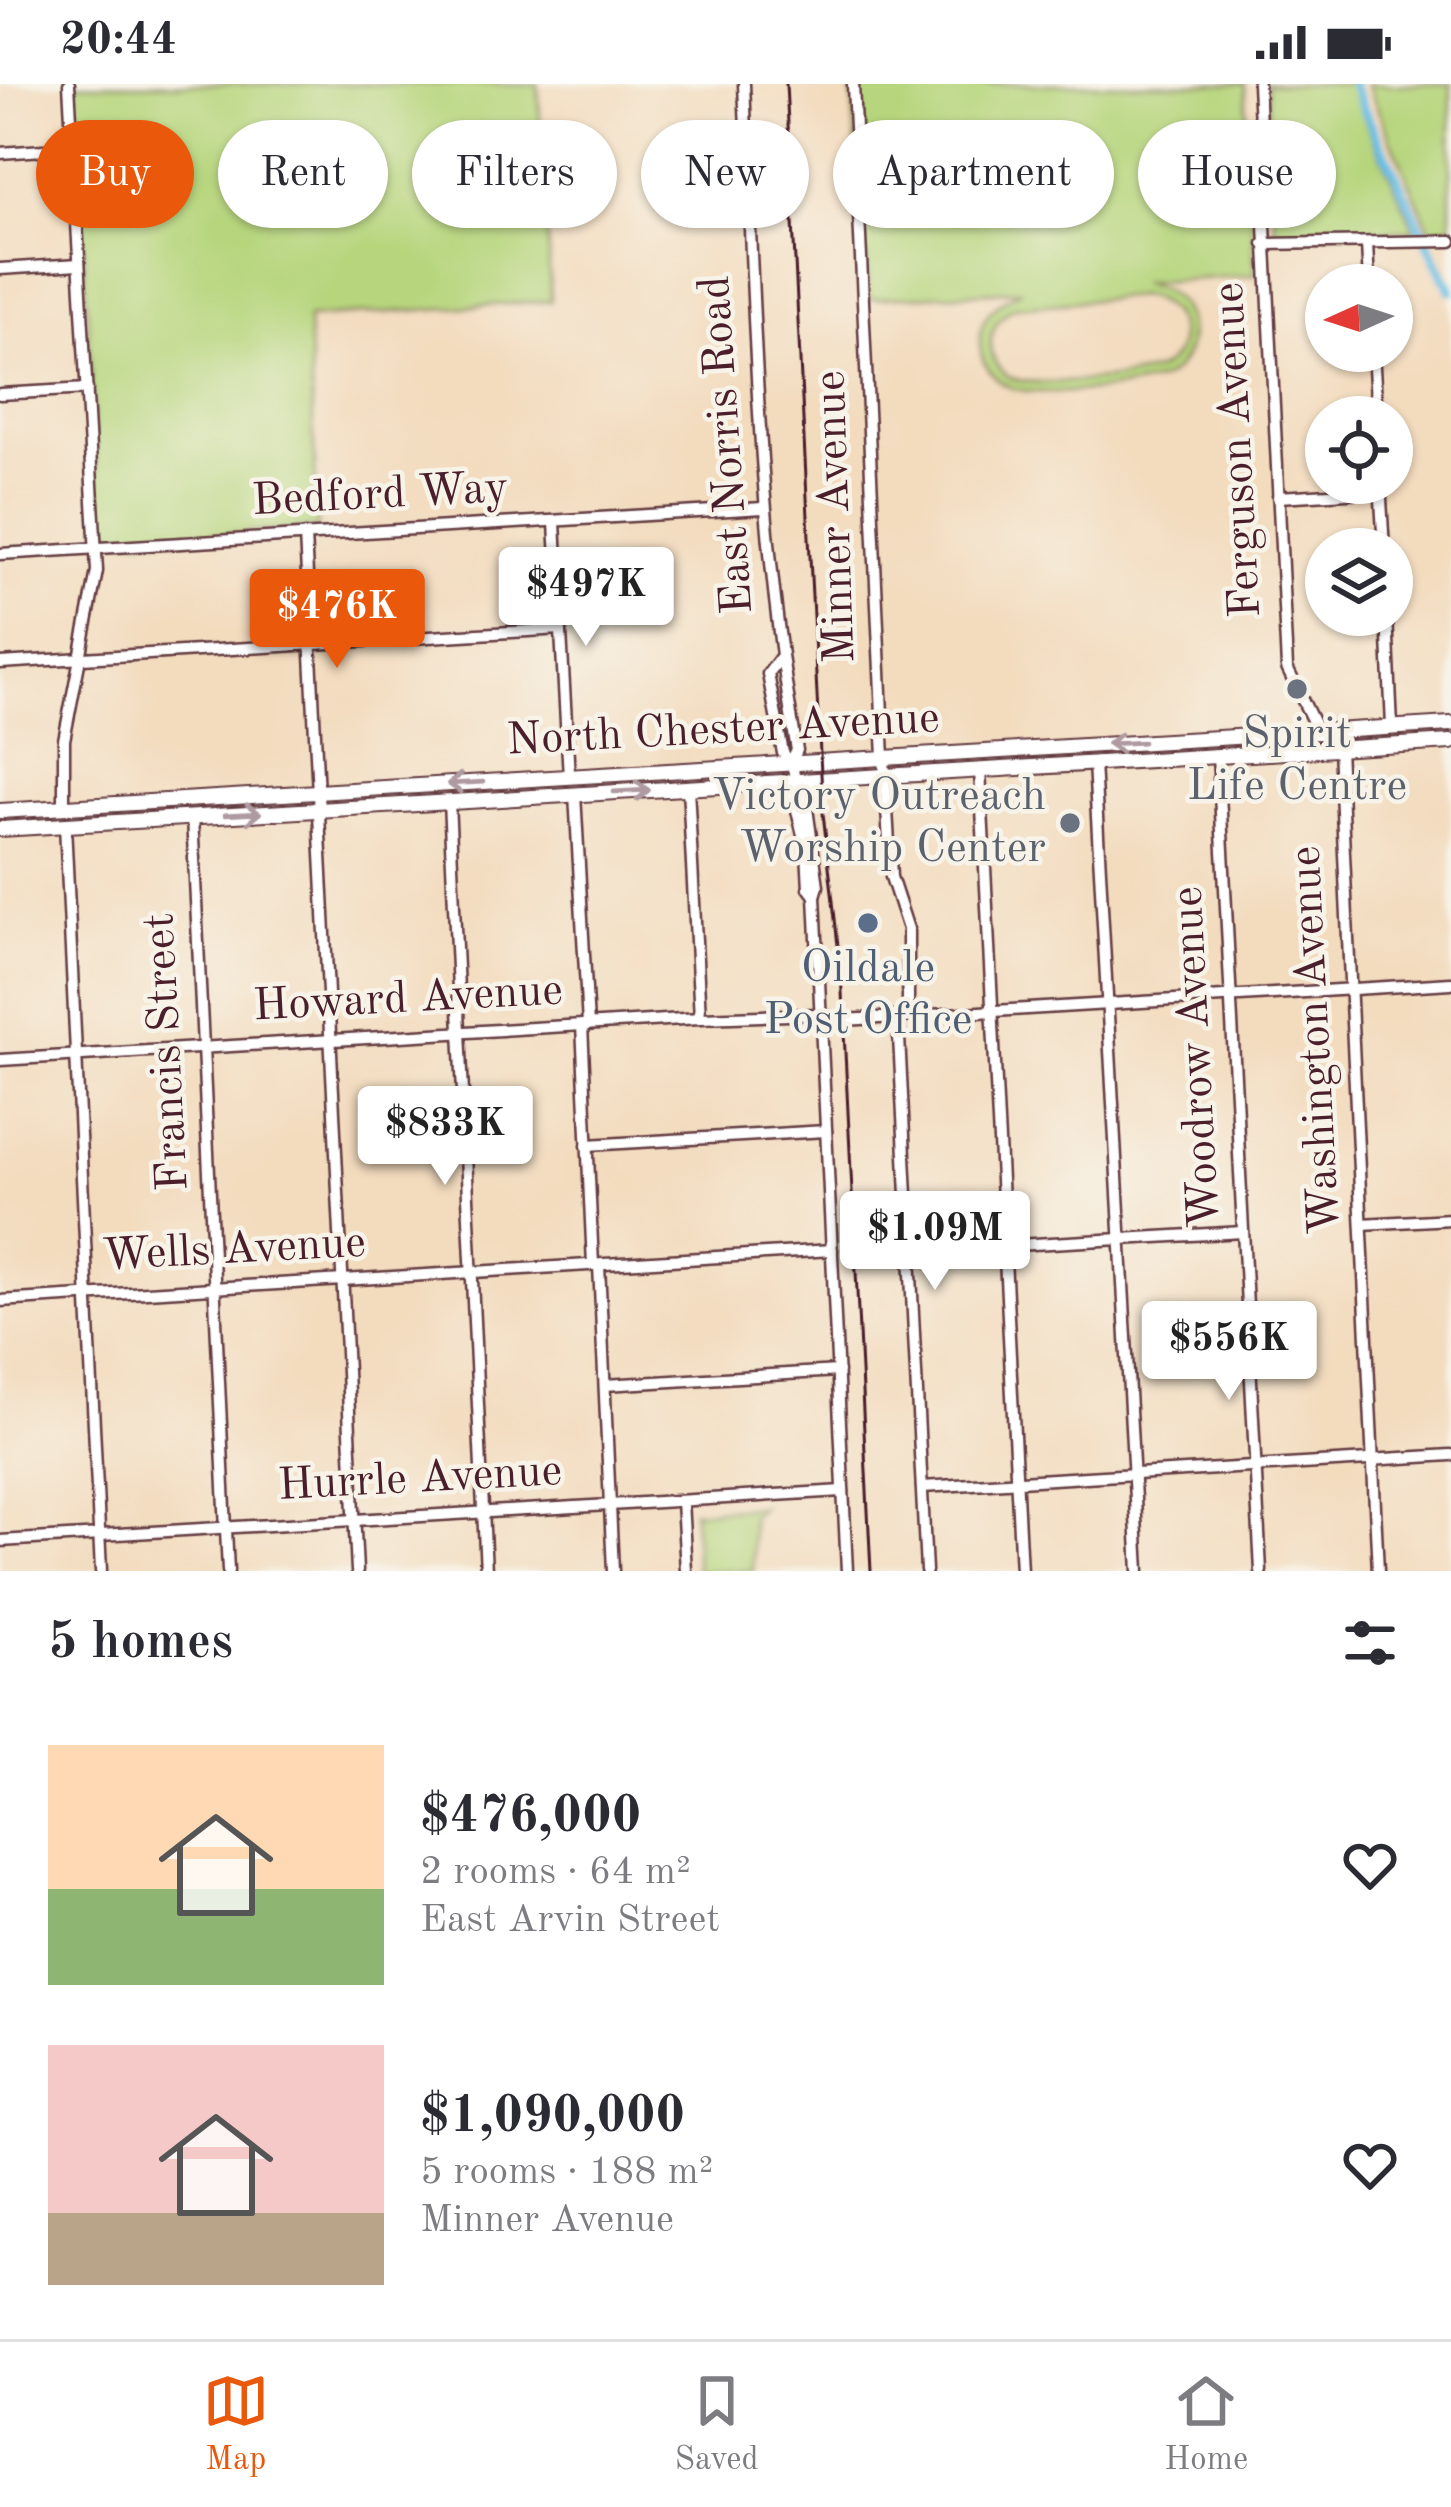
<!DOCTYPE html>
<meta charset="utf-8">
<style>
body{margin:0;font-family:"Old Standard TT",serif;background:#f2f2f3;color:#2b2b33;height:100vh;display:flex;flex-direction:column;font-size:45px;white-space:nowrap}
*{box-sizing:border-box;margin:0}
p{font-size:39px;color:#7c7c81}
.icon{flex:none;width:66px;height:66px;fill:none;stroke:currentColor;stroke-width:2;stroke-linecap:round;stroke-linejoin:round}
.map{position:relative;height:1487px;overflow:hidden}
.sheet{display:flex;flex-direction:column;background:#fff;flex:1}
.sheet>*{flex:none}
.top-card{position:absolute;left:36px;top:36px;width:1380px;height:108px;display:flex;gap:24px}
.needle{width:78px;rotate:267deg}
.tools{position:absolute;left:1305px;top:180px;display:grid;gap:24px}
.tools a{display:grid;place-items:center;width:108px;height:108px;border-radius:50%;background:#fff;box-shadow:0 3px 9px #0004;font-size:60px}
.price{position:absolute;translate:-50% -102px;padding:0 27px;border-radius:12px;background:#fff;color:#222;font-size:39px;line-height:78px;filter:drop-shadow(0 3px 6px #0008)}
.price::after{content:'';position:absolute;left:50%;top:72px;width:36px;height:27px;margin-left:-18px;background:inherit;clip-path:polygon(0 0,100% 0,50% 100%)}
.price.active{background:#ea580c;color:#fff}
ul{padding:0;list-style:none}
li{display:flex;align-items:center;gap:36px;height:300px;padding:0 48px}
li span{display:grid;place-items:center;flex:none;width:336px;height:240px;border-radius:0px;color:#555}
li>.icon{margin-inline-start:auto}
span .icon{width:144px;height:144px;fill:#fffc;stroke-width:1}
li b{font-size:51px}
h2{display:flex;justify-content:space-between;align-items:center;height:144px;padding:0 48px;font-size:51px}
.tag{padding:0 42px;border-radius:54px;background:#fff;box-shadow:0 3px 9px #0004;font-size:42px;line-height:108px}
.tag.active{background:#ea580c;color:#fff}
.status{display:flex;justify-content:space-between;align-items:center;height:84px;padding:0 60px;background:#fff;direction:ltr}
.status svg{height:33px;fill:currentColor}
.tab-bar{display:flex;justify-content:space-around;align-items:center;height:168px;border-top:3px solid #e1e1e2;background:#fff;font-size:33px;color:#7c7c81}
.tab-bar a{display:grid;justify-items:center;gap:6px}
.tab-bar .active{color:#ea580c}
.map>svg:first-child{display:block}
.green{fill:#b6d57c;stroke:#807a54;stroke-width:3;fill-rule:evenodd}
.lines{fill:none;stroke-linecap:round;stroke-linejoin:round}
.canal{stroke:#69c0e6;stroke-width:9}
.minor-casing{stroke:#633b41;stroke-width:15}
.major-casing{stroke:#633b41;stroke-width:18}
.minor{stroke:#fff;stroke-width:10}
.major{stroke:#fff;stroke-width:14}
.rail{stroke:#4a1f2b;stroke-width:3}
.oneway{stroke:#ae9aa0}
.worship-dot{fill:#6b7280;stroke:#f7f3e8;stroke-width:4.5}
.service-dot{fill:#5c6f8a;stroke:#f7f3e8;stroke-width:4.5}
.labels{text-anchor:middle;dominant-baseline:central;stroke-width:9;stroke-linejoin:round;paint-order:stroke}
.street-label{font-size:45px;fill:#4a1f2b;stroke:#f7f3e8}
.worship-label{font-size:45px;fill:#5b616d;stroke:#f7f3e8}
.service-label{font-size:45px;fill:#4e5e75;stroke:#f7f3e8}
</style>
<div class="status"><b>20:44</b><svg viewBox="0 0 49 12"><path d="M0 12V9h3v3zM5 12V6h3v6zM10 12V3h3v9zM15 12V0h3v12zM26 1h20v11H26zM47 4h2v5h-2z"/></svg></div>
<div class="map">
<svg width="1451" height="1487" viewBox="0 0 1451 1487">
<rect width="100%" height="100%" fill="#f7f3e8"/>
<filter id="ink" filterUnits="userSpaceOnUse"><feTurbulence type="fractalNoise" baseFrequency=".00833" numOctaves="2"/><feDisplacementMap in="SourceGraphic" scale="24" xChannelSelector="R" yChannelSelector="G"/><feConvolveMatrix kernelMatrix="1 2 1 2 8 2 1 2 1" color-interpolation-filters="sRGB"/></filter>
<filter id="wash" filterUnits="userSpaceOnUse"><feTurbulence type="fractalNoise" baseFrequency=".004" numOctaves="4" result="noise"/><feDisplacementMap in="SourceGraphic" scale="48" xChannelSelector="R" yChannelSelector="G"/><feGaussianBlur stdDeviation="2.7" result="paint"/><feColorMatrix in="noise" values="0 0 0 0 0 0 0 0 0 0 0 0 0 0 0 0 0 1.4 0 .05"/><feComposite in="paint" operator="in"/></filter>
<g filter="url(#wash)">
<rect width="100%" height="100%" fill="#f3dbbe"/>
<g class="green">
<polygon points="74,0 538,0 551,217 308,234 318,444 109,457 100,449"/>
<path d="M851 0H1245L1255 191 1140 199C1151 202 1164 204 1173 213 1198 234 1194 276 1166 293 1144 306 1033 314 1010 303 992 295 981 279 980 260 978 230 1000 217 1022 206L869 215ZM1140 212C1176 216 1197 261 1161 284 1144 295 1035 303 1015 295 1003 291 995 281 992 269 987 249 998 233 1014 223Z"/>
<polygon points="1267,0 1349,0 1415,146 1275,149"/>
<polygon points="1367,0 1451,0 1451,145 1430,146"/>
<polygon points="761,1423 751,1432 753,1487 696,1487 693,1427"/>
</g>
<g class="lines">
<polyline class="canal" points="1352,0 1451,207"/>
</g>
</g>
<g filter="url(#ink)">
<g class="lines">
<defs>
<g id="minor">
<path d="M744 0C754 223 757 446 797 666L792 677"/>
<polyline points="853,0 884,674 891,793 908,845 908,932"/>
<polyline points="1258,0 1287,584 1318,648 1339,664 1378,1487"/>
<polyline points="0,69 73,64"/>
<polyline points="1367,159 1369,201"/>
<polyline points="1264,160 1451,157"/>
<polyline points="0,185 79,180"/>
<polyline points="1373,267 1377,333"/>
<polyline points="0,310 87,305"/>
<polyline points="1380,399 1384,465"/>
<polyline points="1278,413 1381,407"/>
<polyline points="555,439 569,693"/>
<polyline points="305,451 357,1487"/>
<polyline points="0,470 763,424"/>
<polyline points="1387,531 1392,643"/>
<path d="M780 574 768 590 783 669C794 680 797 691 792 706L807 767 809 804 815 812"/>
<polyline points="0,579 561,545"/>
<polyline points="1218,672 1261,1487"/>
<polyline points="1094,679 1139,1487"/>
<polyline points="980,686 1021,1487"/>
<polyline points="795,696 805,710 818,802 815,812 847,1487"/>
<polyline points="688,703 700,934"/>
<polyline points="575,710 588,941"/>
<polyline points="449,718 486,1487"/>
<polyline points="64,723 64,656 97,487 69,0"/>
<polyline points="192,733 228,1487"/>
<polyline points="65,741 101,1487"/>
<polyline points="898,933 926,1487"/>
<polyline points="582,941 593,1181"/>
<polyline points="0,976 700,934 820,930 843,936 898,933 1451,899"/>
<polyline points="587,1061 826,1047"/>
<polyline points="1362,1140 1451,1135"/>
<polyline points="862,1170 1243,1148"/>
<polyline points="599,1181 613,1487"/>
<polyline points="0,1217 832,1166"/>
<polyline points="605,1301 838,1287"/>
<polyline points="922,1403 1451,1371"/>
<polyline points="682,1417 686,1487"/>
<polyline points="0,1457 843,1407"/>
</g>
<g id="major">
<polyline points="0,727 1451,640"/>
<polyline points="0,745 1451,658"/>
</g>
</defs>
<use href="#minor" class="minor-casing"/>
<use href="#major" class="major-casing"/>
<use href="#minor" class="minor"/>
<use href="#major" class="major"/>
<polyline class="rail" points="786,0 823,729 841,888 871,1487"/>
</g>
<defs><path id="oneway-shaft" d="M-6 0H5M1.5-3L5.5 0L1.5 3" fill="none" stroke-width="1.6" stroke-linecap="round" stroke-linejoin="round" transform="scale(3)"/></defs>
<g class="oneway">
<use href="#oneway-shaft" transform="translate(1125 659) rotate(177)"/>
<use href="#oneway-shaft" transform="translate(465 699) rotate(177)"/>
<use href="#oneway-shaft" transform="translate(632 707) rotate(-3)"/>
<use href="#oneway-shaft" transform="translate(243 730) rotate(-3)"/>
</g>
</g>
<g class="worship-dot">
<circle cx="1297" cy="605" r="12"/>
<circle cx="1070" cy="739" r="12"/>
</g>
<circle class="service-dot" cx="868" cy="839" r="12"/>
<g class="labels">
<g class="street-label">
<text transform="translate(728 361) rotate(-94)">East Norris Road</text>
<text transform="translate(1239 366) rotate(-93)">Ferguson Avenue</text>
<text transform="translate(380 412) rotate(-3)">Bedford Way</text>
<text transform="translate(837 433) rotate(-92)">Minner Avenue</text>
<text transform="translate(723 647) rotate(-3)">North Chester Avenue</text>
<text transform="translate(408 916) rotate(-3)">Howard Avenue</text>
<text transform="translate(1317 956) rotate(-93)">Washington Avenue</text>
<text transform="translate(168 968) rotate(-93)">Francis Street</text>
<text transform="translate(1198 973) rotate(-93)">Woodrow Avenue</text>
<text transform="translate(234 1167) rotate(-3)">Wells Avenue</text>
<text transform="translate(420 1396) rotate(-3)">Hurrle Avenue</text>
</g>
<g class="worship-label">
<text x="1297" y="651">Spirit<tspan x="1297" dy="52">Life Centre</tspan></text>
<text x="1046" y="713" text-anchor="end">Victory Outreach<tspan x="1046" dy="52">Worship Center</tspan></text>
</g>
<g class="service-label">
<text x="868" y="885">Oildale<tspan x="868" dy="52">Post Office</tspan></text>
</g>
</g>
</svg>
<div class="tools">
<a><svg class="needle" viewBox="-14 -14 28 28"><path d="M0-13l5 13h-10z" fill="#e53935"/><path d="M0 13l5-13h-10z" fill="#7c7c81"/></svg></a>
<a><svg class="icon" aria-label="locate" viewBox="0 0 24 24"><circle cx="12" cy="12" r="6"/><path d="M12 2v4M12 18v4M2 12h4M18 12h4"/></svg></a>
<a><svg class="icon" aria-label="layers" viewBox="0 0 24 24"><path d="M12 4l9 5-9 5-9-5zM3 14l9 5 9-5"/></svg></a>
</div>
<b class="price" style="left:586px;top:565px">$497K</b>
<b class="price active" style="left:337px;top:587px">$476K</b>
<b class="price" style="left:445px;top:1104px">$833K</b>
<b class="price" style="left:935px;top:1209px">$1.09M</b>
<b class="price" style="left:1229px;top:1319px">$556K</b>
<div class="top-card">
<a class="tag active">Buy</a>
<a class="tag">Rent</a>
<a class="tag">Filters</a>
<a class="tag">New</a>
<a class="tag">Apartment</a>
<a class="tag">House</a>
</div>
</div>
<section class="sheet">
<h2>5 homes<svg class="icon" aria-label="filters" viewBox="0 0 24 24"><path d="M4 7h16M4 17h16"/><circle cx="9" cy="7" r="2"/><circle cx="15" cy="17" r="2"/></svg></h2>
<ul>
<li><span style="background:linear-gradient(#ffd9b3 60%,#8fb573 0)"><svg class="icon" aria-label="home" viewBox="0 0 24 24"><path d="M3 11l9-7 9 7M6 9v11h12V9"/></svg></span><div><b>$476,000</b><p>2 rooms · 64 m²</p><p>East Arvin Street</p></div><svg class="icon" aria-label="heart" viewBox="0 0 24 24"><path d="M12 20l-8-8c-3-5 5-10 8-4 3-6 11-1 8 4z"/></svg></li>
<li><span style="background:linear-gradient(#f6c9c9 70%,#b9a48a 0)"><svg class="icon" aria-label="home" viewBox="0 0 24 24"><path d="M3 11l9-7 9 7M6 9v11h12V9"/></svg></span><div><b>$1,090,000</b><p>5 rooms · 188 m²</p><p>Minner Avenue</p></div><svg class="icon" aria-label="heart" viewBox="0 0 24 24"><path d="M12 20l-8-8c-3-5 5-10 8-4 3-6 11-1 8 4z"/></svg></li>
</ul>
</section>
<nav class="tab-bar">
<a class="active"><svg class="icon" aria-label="map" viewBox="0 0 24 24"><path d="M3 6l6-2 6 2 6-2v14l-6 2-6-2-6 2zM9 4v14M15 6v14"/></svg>Map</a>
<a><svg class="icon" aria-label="saved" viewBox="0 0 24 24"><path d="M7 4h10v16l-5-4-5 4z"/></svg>Saved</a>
<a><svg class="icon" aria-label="home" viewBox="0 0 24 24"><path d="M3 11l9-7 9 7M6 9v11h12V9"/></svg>Home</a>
</nav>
